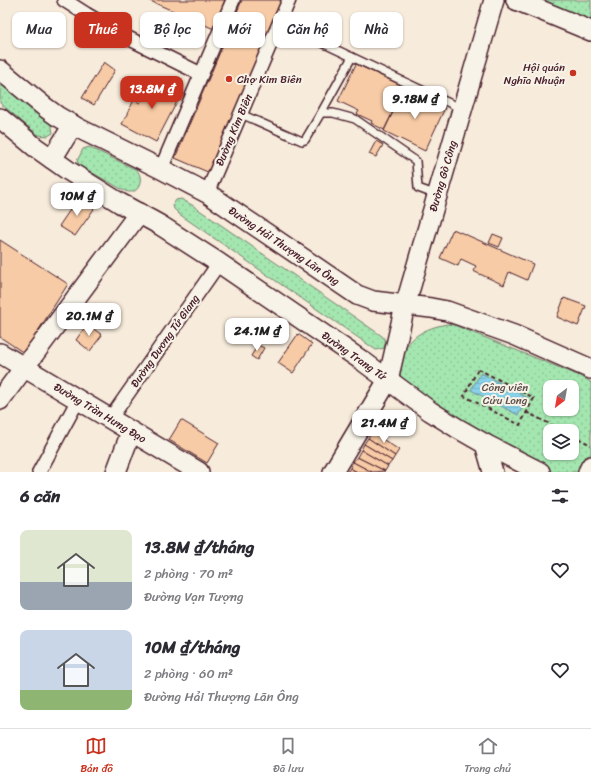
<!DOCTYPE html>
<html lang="vi">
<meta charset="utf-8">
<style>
body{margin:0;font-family:Sriracha,sans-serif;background:#f2f2f3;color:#2b2b33;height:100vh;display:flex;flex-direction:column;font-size:15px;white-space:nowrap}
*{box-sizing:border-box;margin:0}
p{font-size:13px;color:#7c7c81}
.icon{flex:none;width:22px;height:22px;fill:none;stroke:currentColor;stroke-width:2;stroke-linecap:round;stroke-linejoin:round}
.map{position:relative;height:472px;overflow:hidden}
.panel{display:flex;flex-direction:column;background:#fff;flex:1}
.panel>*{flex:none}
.top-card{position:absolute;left:12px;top:12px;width:567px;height:36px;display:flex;gap:8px}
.needle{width:26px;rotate:211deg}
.fabs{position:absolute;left:543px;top:380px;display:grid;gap:8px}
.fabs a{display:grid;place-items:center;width:36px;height:36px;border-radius:8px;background:#fff;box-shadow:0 1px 3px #0004;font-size:20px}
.price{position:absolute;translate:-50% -34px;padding:0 9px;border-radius:8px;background:#fff;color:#222;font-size:13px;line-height:26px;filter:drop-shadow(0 1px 2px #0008)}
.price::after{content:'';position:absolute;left:50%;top:24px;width:12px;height:9px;margin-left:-6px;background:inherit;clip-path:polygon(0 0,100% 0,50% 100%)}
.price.selected{background:#c8321e;color:#fff}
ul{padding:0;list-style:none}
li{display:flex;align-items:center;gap:12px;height:100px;padding:0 20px}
li span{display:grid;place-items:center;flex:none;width:112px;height:80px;border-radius:8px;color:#555}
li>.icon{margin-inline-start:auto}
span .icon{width:48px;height:48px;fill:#fffc;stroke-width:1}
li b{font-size:17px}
h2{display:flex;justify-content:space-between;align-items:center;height:48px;padding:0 20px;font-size:17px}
.tag{padding:0 14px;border-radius:8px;background:#fff;box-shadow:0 1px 3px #0004;font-size:14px;line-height:36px}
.tag.selected{background:#c8321e;color:#fff}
.tabs{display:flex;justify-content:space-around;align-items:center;height:56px;border-top:1px solid #e1e1e2;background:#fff;font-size:11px;color:#7c7c81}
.tabs a{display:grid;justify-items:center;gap:2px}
.tabs .selected{color:#c8321e}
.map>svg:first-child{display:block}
.grass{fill:url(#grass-dots);stroke:#77826e;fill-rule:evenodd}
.water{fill:url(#water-rules);stroke:#6f8a9d}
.building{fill:#f7cba6;stroke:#4a1f2b}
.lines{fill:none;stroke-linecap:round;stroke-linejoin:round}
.lane-casing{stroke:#4a1f2b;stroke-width:10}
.street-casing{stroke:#4a1f2b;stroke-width:16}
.secondary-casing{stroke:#4a1f2b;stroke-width:22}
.path{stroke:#4a1f2b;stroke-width:2;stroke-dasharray:4 3;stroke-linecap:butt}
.lane{stroke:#f7f3e8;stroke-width:7}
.street{stroke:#f7f3e8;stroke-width:13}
.secondary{stroke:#f7f3e8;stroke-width:19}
.poi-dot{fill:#c8321e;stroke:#f7f3e8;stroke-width:1.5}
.labels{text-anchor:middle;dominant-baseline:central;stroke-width:4;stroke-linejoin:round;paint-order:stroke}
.poi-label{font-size:11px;fill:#4a1f2b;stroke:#f7f3e8;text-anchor:end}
.street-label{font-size:11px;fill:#4a1f2b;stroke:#f7f3e8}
.park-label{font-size:11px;fill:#60514c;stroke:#f7f3e8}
</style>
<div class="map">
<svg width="591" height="472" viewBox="0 0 591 472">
<defs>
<pattern id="grass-dots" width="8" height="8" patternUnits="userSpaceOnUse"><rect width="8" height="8" fill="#a4e6b0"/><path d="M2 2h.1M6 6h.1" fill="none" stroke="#8fc598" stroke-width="1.8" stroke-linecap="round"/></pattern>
<pattern id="water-rules" width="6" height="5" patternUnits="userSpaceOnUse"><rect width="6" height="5" fill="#88d2e9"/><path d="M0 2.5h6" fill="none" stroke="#77b4c8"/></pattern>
</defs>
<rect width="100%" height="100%" fill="#f7ebdb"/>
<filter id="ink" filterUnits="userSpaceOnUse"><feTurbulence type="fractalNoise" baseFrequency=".025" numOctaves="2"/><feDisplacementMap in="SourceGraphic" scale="8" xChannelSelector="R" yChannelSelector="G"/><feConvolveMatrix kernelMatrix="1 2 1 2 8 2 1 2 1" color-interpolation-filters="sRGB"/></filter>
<g filter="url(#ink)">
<g class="grass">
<polygon points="539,0 591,0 591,21"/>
<polygon points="0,81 50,122 52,127 53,133 48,136 38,135 0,103"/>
<path d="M89 147 137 170C138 172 140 175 140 176 142 187 135 195 125 191L80 166 77 161 83 149Z"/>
<polygon points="181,199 192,205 382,336 386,341 384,348 376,350 179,214 174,209 173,205 176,200"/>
<path d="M447 324 454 325 580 376 591 382V455L582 470 579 472H553L549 471 418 394C413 390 405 385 402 379 398 373 400 367 401 361 406 337 425 328 447 324ZM550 387H572V409H550ZM550 431H572V453H550Z"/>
</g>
<polygon class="water" points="481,373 528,398 518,415 471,390"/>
<g class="building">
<polygon points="148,0 226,0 214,29"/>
<polygon points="242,0 283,0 210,173 175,158"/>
<polygon points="104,62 115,70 94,105 82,98"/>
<polygon points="356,64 405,87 384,130 371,123 372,121 357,114 359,111 338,101"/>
<polygon points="153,78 181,94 156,142 122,124 134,100 140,103"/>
<polygon points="404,89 445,108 425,151 384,131"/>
<polygon points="376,141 383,145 376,157 369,154"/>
<polygon points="78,198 94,209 75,236 59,226"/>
<polygon points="453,229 533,264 527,280 509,272 504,285 473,271 476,266 461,259 458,266 440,258"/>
<polygon points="493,234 503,238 499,247 489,243"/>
<polygon points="0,240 68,284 24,353 0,337"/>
<polygon points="564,298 586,306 578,326 557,317"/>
<polygon points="87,324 102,335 90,351 76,340"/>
<polygon points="298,334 312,344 293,373 278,363"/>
<polygon points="258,345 264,348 257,360 251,356"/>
<polygon points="181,420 219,443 207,463 169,440"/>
<polygon points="372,432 399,450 395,456 368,438"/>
<polygon points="368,438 395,456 392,461 364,444"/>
<polygon points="364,444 392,461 388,466 361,450"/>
<polygon points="361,450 388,466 385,471 357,457"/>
<polygon points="357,457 385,471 372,472 353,462"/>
<polygon points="353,462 372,472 357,472 350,468"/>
<polygon points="350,468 357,472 347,472"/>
</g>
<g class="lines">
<defs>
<g id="lane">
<polyline points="280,23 462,109"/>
<polyline points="321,113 352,57"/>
<polyline points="241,114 302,141 305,140 321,113 333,113 355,119 416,161 418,188 437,195"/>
</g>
<g id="street">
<polyline points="64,0 86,14 120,34 201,74"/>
<polyline points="161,169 233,0"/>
<polyline points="207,193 289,0"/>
<polyline points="110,419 219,263"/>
<polyline points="39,472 78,400"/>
</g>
<g id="secondary">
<polyline points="516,0 591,31"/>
<polyline points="0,70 46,108 57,116 78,128 161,169 207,193 357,295 373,301 431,308 447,311 514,335 591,369"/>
<polyline points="0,118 35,147 69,171 120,203 160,225 219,263 364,362 430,411 457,428 485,444 540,472"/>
<polyline points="52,159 73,125"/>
<polyline points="0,353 199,472"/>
<polyline points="0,400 139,213"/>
<polyline points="485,444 493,472"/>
<polyline points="116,472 131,432"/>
<polyline points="333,472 388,380 405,306 494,0"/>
<polyline points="588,472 591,466"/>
</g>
</defs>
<use href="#lane" class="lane-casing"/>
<use href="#street" class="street-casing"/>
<use href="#secondary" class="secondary-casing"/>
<g class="path">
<polygon points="478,369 534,398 520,425 464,396"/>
<polyline points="526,412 564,431"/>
<polyline points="572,435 591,445"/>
</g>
<use href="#lane" class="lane"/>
<use href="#street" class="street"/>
<use href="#secondary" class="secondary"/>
</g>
</g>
<g class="poi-dot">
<circle cx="573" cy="73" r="4"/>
<circle cx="229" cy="79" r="4"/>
</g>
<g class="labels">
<g class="poi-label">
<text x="565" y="67">Hội quán<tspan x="565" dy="13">Nghĩa Nhuận</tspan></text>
<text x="237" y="79" text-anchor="start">Chợ Kim Biên</text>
</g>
<g class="street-label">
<text transform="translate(234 130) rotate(-67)">Đường Kim Biên</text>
<text transform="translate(443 176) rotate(-74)">Đường Gò Công</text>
<text transform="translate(284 246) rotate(34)">Đường Hải Thượng Lãn Ông</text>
<text transform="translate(165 341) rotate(-55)">Đường Dương Tử Giang</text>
<text transform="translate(354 356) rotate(35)">Đường Trang Tử</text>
<text transform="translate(100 413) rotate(31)">Đường Trần Hưng Đạo</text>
</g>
<g class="park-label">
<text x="505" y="387">Công viên<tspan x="505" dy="13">Cửu Long</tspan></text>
</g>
</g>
</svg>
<div class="fabs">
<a><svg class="needle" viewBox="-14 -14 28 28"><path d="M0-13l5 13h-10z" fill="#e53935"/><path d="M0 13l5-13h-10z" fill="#7c7c81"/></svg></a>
<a><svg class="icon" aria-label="layers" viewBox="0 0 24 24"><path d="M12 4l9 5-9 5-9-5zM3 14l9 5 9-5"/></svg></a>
</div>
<b class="price selected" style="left:152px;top:110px">13.8M ₫</b>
<b class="price" style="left:415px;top:120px">9.18M ₫</b>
<b class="price" style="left:77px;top:217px">10M ₫</b>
<b class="price" style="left:89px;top:337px">20.1M ₫</b>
<b class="price" style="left:257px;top:352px">24.1M ₫</b>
<b class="price" style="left:384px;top:444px">21.4M ₫</b>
<div class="top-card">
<a class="tag">Mua</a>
<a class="tag selected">Thuê</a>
<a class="tag">Bộ lọc</a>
<a class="tag">Mới</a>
<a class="tag">Căn hộ</a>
<a class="tag">Nhà</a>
</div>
</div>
<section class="panel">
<h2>6 căn<svg class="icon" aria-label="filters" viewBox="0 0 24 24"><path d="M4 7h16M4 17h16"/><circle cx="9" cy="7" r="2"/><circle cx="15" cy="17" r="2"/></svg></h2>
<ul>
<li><span style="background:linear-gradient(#dfe7d0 65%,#9aa5b1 0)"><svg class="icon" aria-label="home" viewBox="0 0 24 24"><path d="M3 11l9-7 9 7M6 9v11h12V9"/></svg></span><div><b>13.8M ₫/tháng</b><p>2 phòng · 70 m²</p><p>Đường Vạn Tượng</p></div><svg class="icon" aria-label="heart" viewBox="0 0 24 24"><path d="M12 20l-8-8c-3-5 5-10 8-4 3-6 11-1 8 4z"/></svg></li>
<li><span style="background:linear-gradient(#c9d6e8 75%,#8fb573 0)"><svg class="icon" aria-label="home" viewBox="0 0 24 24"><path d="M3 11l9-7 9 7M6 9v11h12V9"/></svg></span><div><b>10M ₫/tháng</b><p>2 phòng · 60 m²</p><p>Đường Hải Thượng Lãn Ông</p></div><svg class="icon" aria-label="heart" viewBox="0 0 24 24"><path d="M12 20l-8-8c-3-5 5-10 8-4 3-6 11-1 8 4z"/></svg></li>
</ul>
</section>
<nav class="tabs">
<a class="selected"><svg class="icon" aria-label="map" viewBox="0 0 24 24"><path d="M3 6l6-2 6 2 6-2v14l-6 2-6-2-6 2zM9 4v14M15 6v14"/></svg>Bản đồ</a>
<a><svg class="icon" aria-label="saved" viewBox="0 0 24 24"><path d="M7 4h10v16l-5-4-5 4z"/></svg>Đã lưu</a>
<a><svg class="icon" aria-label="home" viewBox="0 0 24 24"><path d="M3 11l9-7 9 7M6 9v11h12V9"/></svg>Trang chủ</a>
</nav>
